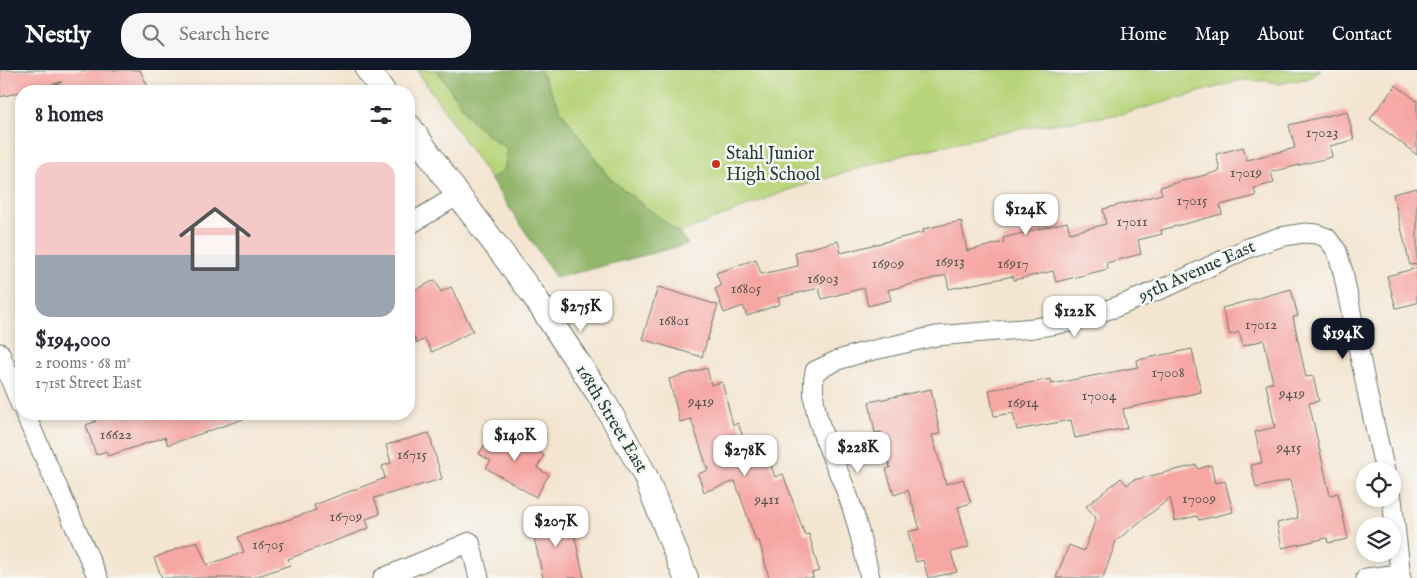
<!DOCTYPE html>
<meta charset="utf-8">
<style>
body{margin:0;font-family:"IM FELL English",serif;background:#f7f7f7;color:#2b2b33;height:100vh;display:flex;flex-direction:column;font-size:19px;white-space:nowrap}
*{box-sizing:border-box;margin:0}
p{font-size:16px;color:#7c7c81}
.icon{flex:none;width:28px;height:28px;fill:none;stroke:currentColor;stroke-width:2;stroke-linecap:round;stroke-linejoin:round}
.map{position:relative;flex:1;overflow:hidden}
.sheet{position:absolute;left:15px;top:15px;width:400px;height:335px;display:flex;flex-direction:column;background:#fff;border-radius:20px;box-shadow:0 2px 8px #0003}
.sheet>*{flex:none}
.controls{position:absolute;left:1356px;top:392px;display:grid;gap:10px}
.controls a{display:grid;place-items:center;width:45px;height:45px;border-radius:50%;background:#fff;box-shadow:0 2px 8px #0003;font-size:25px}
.price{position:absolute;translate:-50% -42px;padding:0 11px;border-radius:10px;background:#fff;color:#222;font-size:16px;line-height:32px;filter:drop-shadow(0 1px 2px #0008)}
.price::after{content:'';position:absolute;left:50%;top:30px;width:15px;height:11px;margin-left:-8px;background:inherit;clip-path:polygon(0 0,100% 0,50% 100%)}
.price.on{background:#111827;color:#fff}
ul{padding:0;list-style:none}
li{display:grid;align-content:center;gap:10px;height:265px;padding:0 20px}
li+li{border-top:1px solid #e1e1e2}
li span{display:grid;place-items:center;height:155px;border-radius:15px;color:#555}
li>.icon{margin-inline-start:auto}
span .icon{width:90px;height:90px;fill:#fffc;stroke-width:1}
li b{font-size:21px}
h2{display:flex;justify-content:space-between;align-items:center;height:60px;padding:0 20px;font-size:21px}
header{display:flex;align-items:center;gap:30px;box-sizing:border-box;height:70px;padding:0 25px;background:#111827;color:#fff}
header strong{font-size:24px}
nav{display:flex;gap:28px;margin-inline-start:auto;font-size:18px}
.search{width:350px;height:45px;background:#f7f7f7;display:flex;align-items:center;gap:12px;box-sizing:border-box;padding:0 18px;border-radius:20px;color:#7c7c81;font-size:19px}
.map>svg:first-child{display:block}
.green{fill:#b8d47a;stroke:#6c8857}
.forest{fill:#92b66a;stroke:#587a4f}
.building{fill:#f6a6a3}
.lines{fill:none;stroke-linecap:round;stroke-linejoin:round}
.minor-casing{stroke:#6a786b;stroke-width:21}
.tertiary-casing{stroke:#6a786b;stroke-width:26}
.minor{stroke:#fff;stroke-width:19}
.tertiary{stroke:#fff;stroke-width:24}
.poi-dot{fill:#c8321e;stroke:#f6f6f2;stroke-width:2}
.labels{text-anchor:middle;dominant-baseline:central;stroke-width:5;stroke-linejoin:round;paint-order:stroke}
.number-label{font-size:15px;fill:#555750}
.poi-label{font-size:18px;fill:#1f3d34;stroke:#f6f6f2;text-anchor:start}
.street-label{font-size:18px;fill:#1f3d34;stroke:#f6f6f2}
</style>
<header>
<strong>Nestly</strong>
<div class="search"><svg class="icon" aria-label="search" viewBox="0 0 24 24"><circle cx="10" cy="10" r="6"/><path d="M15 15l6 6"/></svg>Search here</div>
<nav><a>Home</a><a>Map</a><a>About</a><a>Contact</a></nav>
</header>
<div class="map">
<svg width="1417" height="508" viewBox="0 0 1417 508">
<rect width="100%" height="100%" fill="#f6f6f2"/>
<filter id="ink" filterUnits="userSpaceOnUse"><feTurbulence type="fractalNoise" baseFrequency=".02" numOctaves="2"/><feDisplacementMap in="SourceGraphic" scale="10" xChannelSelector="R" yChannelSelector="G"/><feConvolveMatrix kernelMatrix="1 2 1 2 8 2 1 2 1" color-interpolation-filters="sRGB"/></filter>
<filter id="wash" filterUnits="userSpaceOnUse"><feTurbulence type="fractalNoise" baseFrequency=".0096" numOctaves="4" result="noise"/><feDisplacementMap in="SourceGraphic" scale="20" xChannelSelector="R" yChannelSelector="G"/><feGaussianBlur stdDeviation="1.12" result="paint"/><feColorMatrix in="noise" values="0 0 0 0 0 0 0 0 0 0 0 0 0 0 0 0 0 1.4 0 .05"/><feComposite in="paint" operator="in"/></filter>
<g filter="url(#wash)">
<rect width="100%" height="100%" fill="#f4e5d1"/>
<g class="green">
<polygon points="417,0 437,0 472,51 490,67 508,79 505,98 491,110"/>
<polygon points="540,0 1321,0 1309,8 1278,14 1269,11 1241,10 1127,43 1012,60 899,86 788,120 679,163 609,108 561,41"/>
</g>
<polygon class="forest" points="437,0 540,0 561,41 609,108 679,163 688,174 556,208 491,110 505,98 508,79 490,67 472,51"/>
<g id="blocks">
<g class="building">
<polygon points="0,0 83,0 83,2 88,0 140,0 150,21 43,21 62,12 0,27"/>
<polygon points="1396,15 1417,31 1417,85 1370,49"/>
<polygon points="1347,41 1354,70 1330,76 1332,87 1271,102 1274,113 1254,118 1256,126 1220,135 1222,144 1161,160 1162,164 1138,170 1141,184 1106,193 1108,199 1056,212 1053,201 1014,210 1013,206 949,219 946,205 888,220 891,230 868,236 864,218 822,229 819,218 778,228 780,234 747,246 743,236 724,243 715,219 721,216 716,203 756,189 761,204 798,196 795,182 838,171 841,183 924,162 923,159 961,151 967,181 1004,172 1003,168 1067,152 1070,163 1106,154 1103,139 1162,124 1160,117 1220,101 1216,84 1243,77 1247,90 1295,78 1289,55"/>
<polygon points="1417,118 1417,194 1410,195 1393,124"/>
<polygon points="1417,198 1417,233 1396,238 1387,206"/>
<polygon points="435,210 441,222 451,217 473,261 432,282 425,269 417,273 409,256 409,223"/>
<polygon points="658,217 718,235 702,287 642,269"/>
<polygon points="1291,219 1298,246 1293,247 1306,307 1313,306 1319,331 1309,333 1330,425 1338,423 1348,469 1328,473 1327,468 1282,478 1277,453 1298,448 1290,410 1256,418 1251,395 1262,393 1255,362 1275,357 1266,314 1273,313 1264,270 1243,276 1239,262 1230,265 1222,238"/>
<polygon points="1192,279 1201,322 1123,339 1127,358 1075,368 1071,350 1017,360 1013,343 994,346 989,320 1051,309 1052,314 1138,297 1137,290"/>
<polygon points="707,298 711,315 722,312 733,355 738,353 748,381 764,375 775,407 783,404 805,465 809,464 819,501 812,503 813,508 769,508 759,470 756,471 735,411 704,422 698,404 708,400 691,349 680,352 669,309"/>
<polygon points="931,319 940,364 932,365 946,414 963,409 971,433 958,437 969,477 951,482 957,502 928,508 923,490 916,492 908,462 920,459 908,420 894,425 886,399 890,398 881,362 875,363 869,332"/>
<polygon points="93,344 248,344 249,347 168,375 165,367 108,386 106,381 96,385 86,355 96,351"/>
<polygon points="495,357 544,385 537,398 549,405 536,427 486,398 491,391 479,384"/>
<polygon points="429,363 442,409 374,428 380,444 366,449 369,458 288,489 290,495 252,508 162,508 154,488 197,471 207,495 244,482 238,467 316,440 314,435 385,408 382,396 391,393 386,375"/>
<polygon points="1197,395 1198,399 1211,395 1215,413 1225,411 1233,442 1199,450 1197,446 1175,451 1170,428 1116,471 1103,508 1056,508 1069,475 1084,481 1096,448 1086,436 1121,408 1127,415 1133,410"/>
<polygon points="557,443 560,457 572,455 584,508 543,508 530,449"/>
</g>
</g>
</g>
<g filter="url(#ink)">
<use href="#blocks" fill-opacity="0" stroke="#6a786b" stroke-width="1"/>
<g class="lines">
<defs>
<g id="minor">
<polyline points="409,155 458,125"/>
<polyline points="0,283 21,336"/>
<polyline points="25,344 98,508"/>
<polyline points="1392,429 1401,508"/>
<polyline points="383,508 470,472 479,508"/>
<path d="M870 508C864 481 858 453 848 426 835 389 806 342 815 301L838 290 861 283 936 266 1034 258 1070 252 1116 237 1171 215 1248 178 1280 167 1304 163 1317 164 1327 168 1337 181 1343 202 1368 326 1385 401"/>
<polyline points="1366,508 1400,504"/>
</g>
<g id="tertiary">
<polyline points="368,0 383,21"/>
<polyline points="409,56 458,125 532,223 604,332 645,405 686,508"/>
</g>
</defs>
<use href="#minor" class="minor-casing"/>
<use href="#tertiary" class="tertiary-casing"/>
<use href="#minor" class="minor"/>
<use href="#tertiary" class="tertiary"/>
</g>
</g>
<circle class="poi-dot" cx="716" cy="94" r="5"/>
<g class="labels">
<g class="number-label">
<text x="1322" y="62">17023</text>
<text x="1246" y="102">17019</text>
<text x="1192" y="130">17015</text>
<text x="1132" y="151">17011</text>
<text x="950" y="191">16913</text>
<text x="888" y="193">16909</text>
<text x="1013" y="193">16917</text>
<text x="823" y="208">16903</text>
<text x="746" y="218">16805</text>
<text x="674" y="250">16801</text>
<text x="1261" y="254">17012</text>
<text x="1168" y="302">17008</text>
<text x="1292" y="323">9419</text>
<text x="1099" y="325">17004</text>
<text x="701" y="331">9419</text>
<text x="1023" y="332">16914</text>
<text x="116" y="364">16622</text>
<text x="1289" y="377">9415</text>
<text x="412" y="384">16715</text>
<text x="1199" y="428">17009</text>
<text x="767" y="429">9411</text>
<text x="346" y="446">16709</text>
<text x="268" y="474">16705</text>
</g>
<g class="poi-label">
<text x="726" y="84">Stahl Junior<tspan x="726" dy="21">High School</tspan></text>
</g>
<g class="street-label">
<text transform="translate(1197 202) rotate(-24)">95th Avenue East</text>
<text transform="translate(611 349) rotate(59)">168th Street East</text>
</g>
</g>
</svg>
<div class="controls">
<a><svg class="icon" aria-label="locate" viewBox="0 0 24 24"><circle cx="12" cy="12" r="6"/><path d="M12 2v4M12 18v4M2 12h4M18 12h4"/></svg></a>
<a><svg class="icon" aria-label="layers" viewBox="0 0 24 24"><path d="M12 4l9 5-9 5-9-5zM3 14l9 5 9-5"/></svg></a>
</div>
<b class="price" style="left:1026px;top:166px">$124K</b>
<b class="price" style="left:581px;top:263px">$275K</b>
<b class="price" style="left:1075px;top:268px">$122K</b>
<b class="price on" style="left:1343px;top:290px">$194K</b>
<b class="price" style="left:515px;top:392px">$140K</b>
<b class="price" style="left:858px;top:404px">$228K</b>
<b class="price" style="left:745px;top:407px">$278K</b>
<b class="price" style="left:556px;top:478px">$207K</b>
<section class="sheet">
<h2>8 homes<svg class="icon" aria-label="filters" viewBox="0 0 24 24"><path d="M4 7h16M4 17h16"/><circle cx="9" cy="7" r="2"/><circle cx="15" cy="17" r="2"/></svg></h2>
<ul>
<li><span style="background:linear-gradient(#f6c9c9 60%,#9aa5b1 0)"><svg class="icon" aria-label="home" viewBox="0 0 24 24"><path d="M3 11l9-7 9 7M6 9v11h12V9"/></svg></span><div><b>$194,000</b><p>2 rooms · 68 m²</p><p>171st Street East</p></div></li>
</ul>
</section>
</div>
